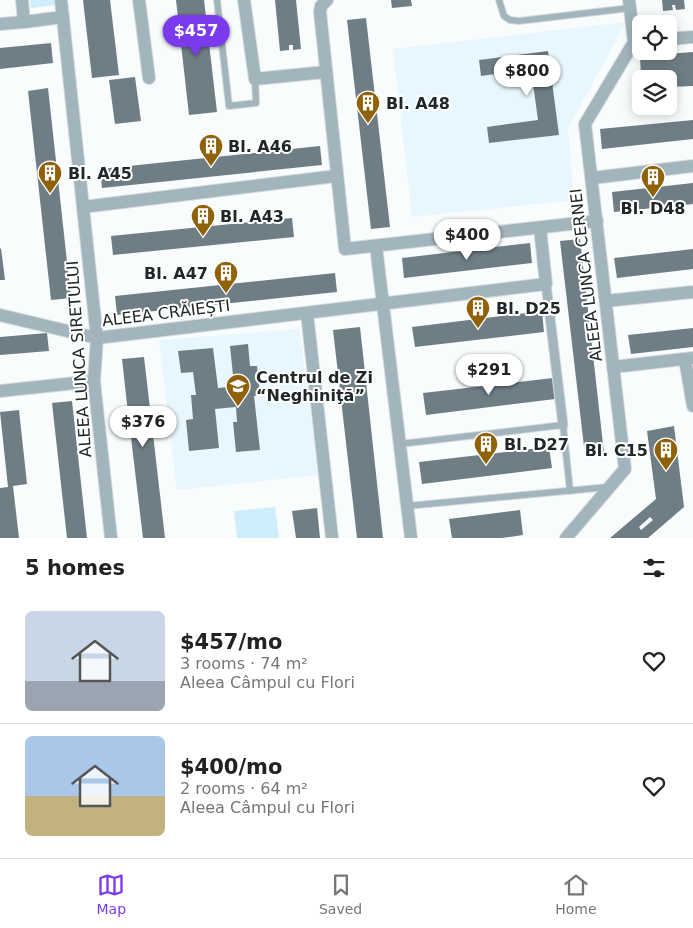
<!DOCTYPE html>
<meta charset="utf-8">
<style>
body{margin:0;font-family:"DejaVu Sans",sans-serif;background:#f6f6f6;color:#222;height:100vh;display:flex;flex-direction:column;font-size:19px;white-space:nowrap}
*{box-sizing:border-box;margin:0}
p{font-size:16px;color:#767676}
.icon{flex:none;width:28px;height:28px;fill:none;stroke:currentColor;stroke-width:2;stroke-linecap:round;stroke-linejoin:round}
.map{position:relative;height:538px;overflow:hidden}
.details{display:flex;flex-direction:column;background:#fff;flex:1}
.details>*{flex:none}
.tools{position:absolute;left:632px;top:15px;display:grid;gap:10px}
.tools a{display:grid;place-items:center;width:45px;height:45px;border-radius:8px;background:#fff;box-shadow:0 2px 12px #0003;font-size:25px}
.price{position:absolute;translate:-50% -42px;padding:0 11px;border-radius:18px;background:#fff;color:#222;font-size:16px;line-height:32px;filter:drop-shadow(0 1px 2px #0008)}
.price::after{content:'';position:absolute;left:50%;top:30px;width:15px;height:11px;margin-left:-8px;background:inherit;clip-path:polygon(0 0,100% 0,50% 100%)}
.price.on{background:#7c3aed;color:#fff}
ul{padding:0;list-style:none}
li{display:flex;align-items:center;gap:15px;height:125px;padding:0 25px}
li+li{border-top:1px solid #e0e0e0}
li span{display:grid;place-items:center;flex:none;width:140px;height:100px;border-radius:8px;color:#555}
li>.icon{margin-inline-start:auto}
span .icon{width:60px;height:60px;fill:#fffc;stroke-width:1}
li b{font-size:21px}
h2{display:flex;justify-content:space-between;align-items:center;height:60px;padding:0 25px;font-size:21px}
.menu{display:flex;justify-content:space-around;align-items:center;height:70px;border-top:1px solid #e0e0e0;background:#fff;font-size:14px;color:#767676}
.menu a{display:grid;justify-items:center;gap:2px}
.menu .on{color:#7c3aed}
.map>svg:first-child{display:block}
.built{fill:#e8f7fd}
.green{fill:#cfedfb}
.building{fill:#6f7e85;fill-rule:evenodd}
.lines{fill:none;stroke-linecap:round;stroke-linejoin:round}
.service-casing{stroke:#d5dadb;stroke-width:8}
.pedestrian-casing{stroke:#d5dadb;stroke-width:11}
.minor-casing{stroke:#d5dadb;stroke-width:14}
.service{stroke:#a2b4bc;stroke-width:6}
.pedestrian{stroke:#a2b4bc;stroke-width:9}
.minor{stroke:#a2b4bc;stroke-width:12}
.labels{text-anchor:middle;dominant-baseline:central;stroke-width:4;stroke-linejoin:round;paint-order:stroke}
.poi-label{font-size:16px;font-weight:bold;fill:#202729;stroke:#fff;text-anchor:start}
.street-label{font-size:16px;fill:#202729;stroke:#fff}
</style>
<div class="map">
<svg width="693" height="538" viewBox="0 0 693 538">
<rect width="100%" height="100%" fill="#f8fcfd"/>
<g class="built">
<polygon points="626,22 568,129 574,200 412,217 393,49"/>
<polygon points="299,329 319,475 177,490 159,340"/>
</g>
<g class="green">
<polygon points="30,0 55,0 55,5 31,8"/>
<polygon points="275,507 279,538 237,538 234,511"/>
</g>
<g class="building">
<polygon points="83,0 110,0 119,75 92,78"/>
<polygon points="176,0 204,0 217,112 189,115"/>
<polygon points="275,0 296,0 301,49 293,50 293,45 289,45 289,50 280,51"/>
<polygon points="391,0 411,0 412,6 392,8"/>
<polygon points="662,0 684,0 685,9 676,10 675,5 672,5 673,10 663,11"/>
<polygon points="366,18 390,227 371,229 347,20"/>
<polygon points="51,43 53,63 0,69 0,48"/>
<polygon points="548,51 559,135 489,143 487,127 538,120 531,69 481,76 479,60"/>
<polygon points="693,52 693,86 669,87 669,79 641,79 640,56"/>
<polygon points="135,77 141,121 115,124 109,80"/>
<polygon points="48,88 71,298 51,300 28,91"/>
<polygon points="693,120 693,139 602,149 600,129"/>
<polygon points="320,146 322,165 102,188 100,169"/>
<polygon points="693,183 693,204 614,212 612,192"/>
<polygon points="292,218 294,237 113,255 111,236"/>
<polygon points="580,239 604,453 585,455 560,241"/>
<polygon points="530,243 532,263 404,278 402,258"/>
<polygon points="1,248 5,280 0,280 0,249"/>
<polygon points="693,249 693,269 617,278 614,258"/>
<polygon points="335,273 337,292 117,315 115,296"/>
<polygon points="542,311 544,332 415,347 412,327"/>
<polygon points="360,327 383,538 357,538 333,330"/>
<polygon points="693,328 693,347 631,354 628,335"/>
<polygon points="47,333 49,351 0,355 0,337"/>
<polygon points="248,344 250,366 257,366 260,395 254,396 260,450 236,452 233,422 237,422 236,407 215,409 219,448 189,451 186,420 193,419 191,395 196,395 193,372 181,373 178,351 213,348 218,388 239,386 238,375 233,375 230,346"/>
<polygon points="144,357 165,538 143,538 127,404 122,359"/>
<polygon points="553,378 555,399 426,415 423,393"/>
<polygon points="72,401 87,538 67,538 52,403"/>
<polygon points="19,410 27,484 13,486 19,538 0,538 0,488 8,487 0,412"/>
<path d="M674 426 684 507 648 538H610L656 499 647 431ZM650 517 653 520 641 530 639 527Z"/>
<polygon points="549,447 552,468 422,484 419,462"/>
<polygon points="317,508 320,538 296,538 292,511"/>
<polygon points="520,510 523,535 502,538 452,538 449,519"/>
</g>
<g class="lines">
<defs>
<g id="service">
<polyline points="217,0 229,106 256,103 255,79"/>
<polyline points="499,0 504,16 510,20 519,21 630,8"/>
<polyline points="400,444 563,425 570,491"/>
<polyline points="407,506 608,487"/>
</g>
<polyline id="pedestrian" points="546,284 563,425"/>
<g id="minor">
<polyline points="22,0 24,22 63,17"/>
<polyline points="61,0 95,320 97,338 94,381 111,538"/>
<polyline points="139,0 149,78"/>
<polyline points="244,0 255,79 325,72"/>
<polyline points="327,0 321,6 320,12 345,249 597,221"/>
<polyline points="0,24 24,22"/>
<polyline points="669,39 693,37"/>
<polyline points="592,178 693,166"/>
<polyline points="83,207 336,176"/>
<polyline points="376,246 411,538"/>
<polyline points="606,301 693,292"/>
<polyline points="307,313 332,538"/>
<polyline points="0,315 97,338 546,284 540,228"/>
<polyline points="685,359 693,406"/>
<polyline points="613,367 693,358"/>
<polyline points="0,391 94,381"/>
<polyline points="566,538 625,469 585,124 634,42 629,0"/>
</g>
</defs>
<use href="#service" class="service-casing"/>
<use href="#pedestrian" class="pedestrian-casing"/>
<use href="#minor" class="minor-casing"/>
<use href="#service" class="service"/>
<use href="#pedestrian" class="pedestrian"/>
<use href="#minor" class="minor"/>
</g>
<defs>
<symbol id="building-pin" viewBox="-11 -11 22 30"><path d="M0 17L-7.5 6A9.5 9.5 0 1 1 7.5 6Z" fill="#8f620a" stroke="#fff"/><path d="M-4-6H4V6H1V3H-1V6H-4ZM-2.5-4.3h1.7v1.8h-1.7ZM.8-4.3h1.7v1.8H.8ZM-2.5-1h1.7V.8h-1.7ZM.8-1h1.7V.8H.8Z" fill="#fff"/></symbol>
<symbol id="school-pin" viewBox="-11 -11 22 30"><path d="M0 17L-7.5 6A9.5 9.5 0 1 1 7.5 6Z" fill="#8f620a" stroke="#fff"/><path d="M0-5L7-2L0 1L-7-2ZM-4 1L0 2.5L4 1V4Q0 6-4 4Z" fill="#fff"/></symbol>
</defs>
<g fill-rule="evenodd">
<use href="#building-pin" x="354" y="89" width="28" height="38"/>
<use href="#building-pin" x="197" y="132" width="28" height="38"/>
<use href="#building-pin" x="36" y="159" width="28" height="38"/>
<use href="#building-pin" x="639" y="163" width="28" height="38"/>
<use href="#building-pin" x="189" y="202" width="28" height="38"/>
<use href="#building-pin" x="212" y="259" width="28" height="38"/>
<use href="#building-pin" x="464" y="294" width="28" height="38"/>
<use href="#school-pin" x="224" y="372" width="28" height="38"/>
<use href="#building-pin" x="472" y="430" width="28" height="38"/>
<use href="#building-pin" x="652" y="436" width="28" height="38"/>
</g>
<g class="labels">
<g class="poi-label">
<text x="386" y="103">Bl. A48</text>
<text x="228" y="146">Bl. A46</text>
<text x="68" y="173">Bl. A45</text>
<text x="653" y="208" text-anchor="middle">Bl. D48</text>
<text x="220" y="216">Bl. A43</text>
<text x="208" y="273" text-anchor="end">Bl. A47</text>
<text x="496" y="308">Bl. D25</text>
<text x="256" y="377">Centrul de Zi<tspan x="256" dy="18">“Neghiniţă”</tspan></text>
<text x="504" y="444">Bl. D27</text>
<text x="648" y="450" text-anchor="end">Bl. C15</text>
</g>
<g class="street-label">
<text transform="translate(586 275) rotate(-97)">ALEEA LUNCA CERNEI</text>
<text transform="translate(166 313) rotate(-7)">ALEEA CRĂIEȘTI</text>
<text transform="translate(79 359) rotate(-94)">ALEEA LUNCA SIRETULUI</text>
</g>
</g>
</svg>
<div class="tools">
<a><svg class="icon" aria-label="locate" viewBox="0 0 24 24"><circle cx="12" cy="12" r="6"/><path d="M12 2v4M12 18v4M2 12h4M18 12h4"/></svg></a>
<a><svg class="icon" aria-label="layers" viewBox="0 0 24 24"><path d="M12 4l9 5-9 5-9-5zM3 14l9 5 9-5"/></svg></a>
</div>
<b class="price on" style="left:196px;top:57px">$457</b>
<b class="price" style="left:527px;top:97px">$800</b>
<b class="price" style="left:467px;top:261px">$400</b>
<b class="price" style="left:489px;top:396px">$291</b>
<b class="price" style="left:143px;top:448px">$376</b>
</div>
<section class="details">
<h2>5 homes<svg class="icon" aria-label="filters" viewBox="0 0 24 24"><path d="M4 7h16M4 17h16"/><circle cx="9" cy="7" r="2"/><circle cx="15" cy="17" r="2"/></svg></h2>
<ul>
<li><span style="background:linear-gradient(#c9d6e8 70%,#9aa5b1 0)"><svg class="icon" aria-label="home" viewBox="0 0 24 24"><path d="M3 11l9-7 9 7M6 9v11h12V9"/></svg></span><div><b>$457/mo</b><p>3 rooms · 74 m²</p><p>Aleea Câmpul cu Flori</p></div><svg class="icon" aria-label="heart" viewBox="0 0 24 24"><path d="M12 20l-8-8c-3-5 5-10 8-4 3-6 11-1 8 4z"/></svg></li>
<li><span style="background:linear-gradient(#a9c7e8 60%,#c2b280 0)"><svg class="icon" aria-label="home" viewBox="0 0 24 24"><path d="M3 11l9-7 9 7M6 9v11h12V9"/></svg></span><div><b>$400/mo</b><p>2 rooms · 64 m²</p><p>Aleea Câmpul cu Flori</p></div><svg class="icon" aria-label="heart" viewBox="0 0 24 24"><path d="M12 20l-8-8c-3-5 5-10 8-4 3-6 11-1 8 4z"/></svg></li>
</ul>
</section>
<nav class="menu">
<a class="on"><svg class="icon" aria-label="map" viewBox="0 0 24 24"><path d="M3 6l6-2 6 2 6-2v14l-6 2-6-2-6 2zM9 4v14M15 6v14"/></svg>Map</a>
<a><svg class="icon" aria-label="saved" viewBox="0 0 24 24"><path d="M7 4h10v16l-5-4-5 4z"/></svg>Saved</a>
<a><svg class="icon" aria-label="home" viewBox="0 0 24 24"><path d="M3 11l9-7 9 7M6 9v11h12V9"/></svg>Home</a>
</nav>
